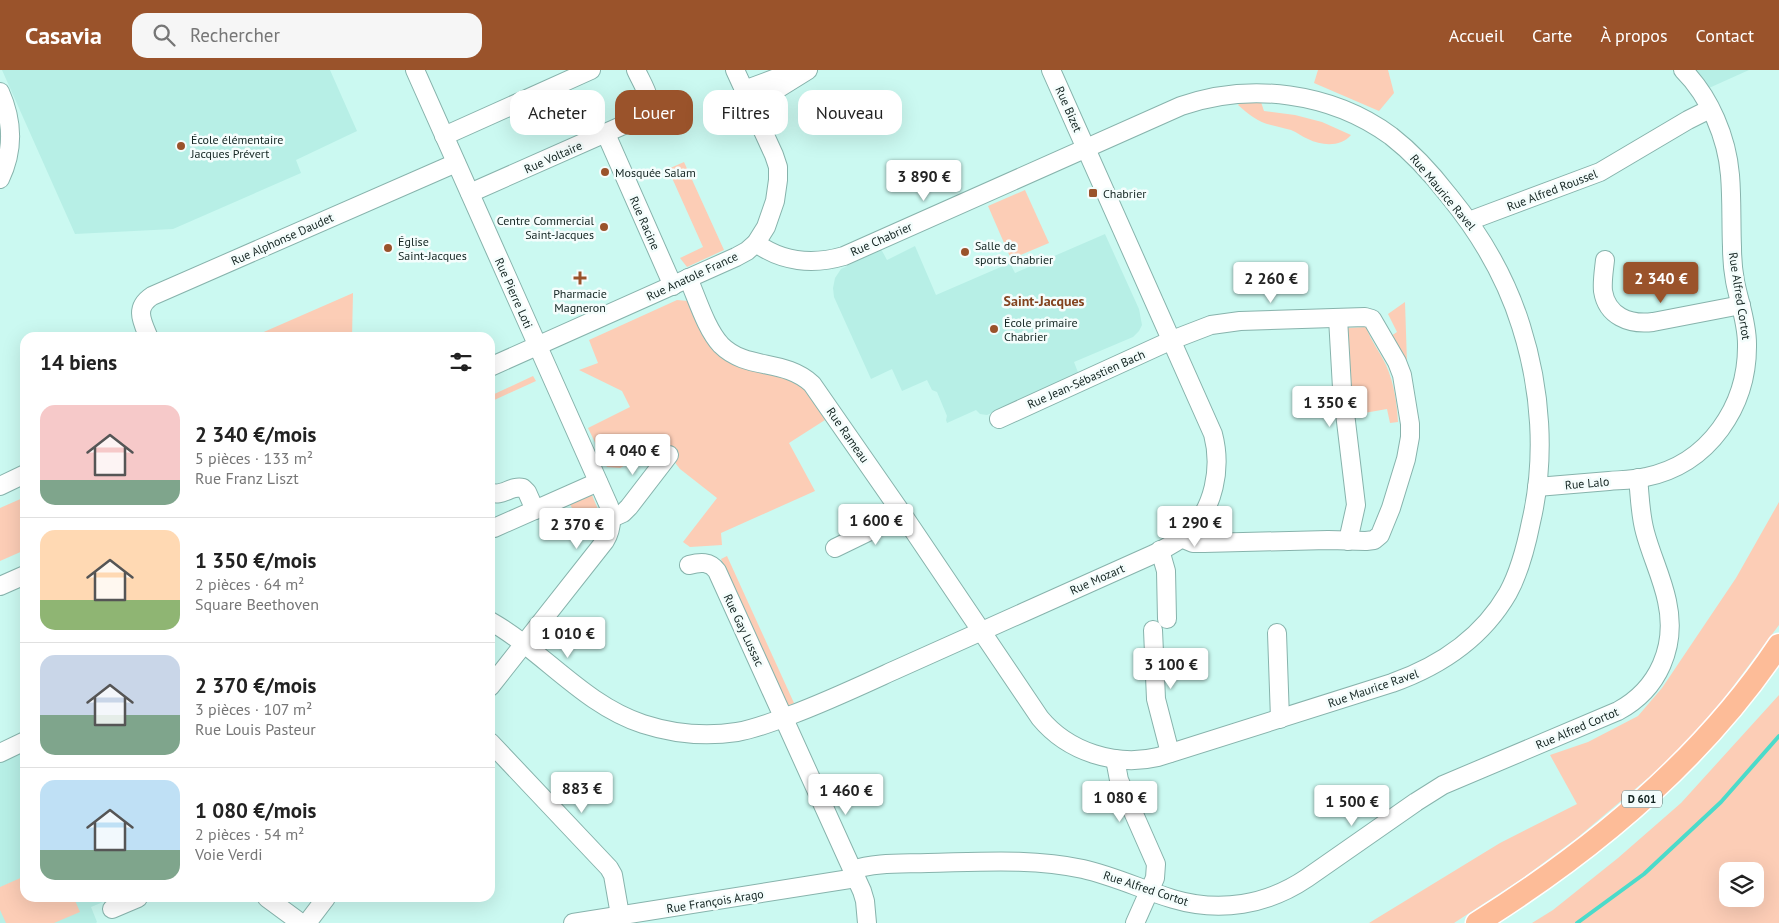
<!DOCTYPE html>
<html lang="fr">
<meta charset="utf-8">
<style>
body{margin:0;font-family:"PT Sans",sans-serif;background:#f6f6f6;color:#222;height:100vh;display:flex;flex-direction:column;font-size:19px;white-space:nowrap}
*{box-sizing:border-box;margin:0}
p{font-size:16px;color:#767676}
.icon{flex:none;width:28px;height:28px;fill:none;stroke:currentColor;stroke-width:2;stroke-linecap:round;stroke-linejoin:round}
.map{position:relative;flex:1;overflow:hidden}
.drawer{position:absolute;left:20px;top:262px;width:475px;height:570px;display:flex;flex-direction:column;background:#fff;border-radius:15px;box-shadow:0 5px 20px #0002}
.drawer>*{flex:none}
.top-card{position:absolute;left:510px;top:20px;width:475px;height:45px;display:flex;gap:10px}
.controls{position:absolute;left:1719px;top:792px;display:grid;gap:10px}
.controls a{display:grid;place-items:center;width:45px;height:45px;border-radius:10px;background:#fff;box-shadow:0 5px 20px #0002;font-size:25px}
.price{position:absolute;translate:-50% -42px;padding:0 11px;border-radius:5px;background:#fff;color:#222;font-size:16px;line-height:32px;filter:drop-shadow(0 1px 2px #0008)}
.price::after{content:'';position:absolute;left:50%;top:30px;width:15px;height:11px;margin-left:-8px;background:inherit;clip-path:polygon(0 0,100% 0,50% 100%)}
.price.selected{background:#9a532b;color:#fff}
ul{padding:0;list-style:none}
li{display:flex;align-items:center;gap:15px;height:125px;padding:0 20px}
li+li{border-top:1px solid #e0e0e0}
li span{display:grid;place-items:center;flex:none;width:140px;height:100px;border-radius:15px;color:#555}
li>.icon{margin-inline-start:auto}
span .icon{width:60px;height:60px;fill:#fffc;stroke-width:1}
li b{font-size:21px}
h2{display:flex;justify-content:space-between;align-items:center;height:60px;padding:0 20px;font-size:21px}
.tag{padding:0 18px;border-radius:15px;background:#fff;box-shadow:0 5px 20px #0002;font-size:18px;line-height:45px}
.tag.selected{background:#9a532b;color:#fff}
header{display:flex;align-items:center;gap:30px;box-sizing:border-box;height:70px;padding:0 25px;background:#9a532b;color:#fff}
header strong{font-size:24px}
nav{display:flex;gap:28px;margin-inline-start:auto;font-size:18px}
.search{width:350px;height:45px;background:#f6f6f6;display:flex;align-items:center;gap:12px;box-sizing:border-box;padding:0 18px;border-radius:15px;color:#767676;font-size:19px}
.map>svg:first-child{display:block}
.built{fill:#b7efe6}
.green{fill:#fccdb6;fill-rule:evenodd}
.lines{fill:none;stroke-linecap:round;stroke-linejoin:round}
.stream{stroke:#4bdbca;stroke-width:4}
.minor-casing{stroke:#87b3ac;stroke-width:20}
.major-casing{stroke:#fff;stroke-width:25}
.minor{stroke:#fff;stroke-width:18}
.major{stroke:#fdbc98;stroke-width:22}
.poi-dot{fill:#9a532b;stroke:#f4fdfc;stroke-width:2}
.labels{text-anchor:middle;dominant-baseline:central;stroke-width:5;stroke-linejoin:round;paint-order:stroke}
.shield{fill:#f4fdfc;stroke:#566563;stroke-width:1}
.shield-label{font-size:11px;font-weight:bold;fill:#132421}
.street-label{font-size:12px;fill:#132421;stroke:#f4fdfc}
.poi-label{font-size:12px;fill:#132421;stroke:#f4fdfc;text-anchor:start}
.neighbourhood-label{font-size:14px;font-weight:bold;fill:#83431f;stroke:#f4fdfc}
</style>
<header>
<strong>Casavia</strong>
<div class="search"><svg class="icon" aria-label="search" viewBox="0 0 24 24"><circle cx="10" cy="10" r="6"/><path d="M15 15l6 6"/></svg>Rechercher</div>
<nav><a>Accueil</a><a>Carte</a><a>À propos</a><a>Contact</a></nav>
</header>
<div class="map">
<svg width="1779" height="853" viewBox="0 0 1779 853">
<rect width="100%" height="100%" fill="#cbf9f1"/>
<g class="built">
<polygon points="2,0 330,0 357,61 296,90 301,103 173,159 75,164"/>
<polygon points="1695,0 1749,0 1709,18 1706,11"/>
<polygon points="1105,164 1139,239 1142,255 1139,261 1133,267 1074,292 1079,305 987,345 980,344 976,340 947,353 946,350 947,346 937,322 932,320 927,310 902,321 892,299 871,309 834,227 833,218 835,208 841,199 881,179 887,190 915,176 936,225 1010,193 1015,203"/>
<polygon points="25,680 25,828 113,828 91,837 97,852 96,853 0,853 0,691"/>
</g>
<g class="green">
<polygon points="1318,0 1388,0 1394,23 1379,41 1314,13"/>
<path d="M1257 32H1261L1264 41 1295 45 1322 52 1351 65C1341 77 1322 76 1308 69 1302 67 1297 62 1291 60 1284 58 1278 57 1271 55 1258 52 1248 44 1238 35L1240 33Z"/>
<polygon points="684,92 724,180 687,197 680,188 703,177 668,99"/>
<polygon points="1025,120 1049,173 1011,189 988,136"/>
<polygon points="353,223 352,267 252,267"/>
<path d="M677 230 688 231C705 269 712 291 757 301 770 305 785 306 797 313 809 320 817 338 825 350L789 373 815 421 721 463 722 475 690 477 683 472 717 428 680 399 662 376 620 398 607 397 588 358 630 337 622 321 579 300 598 293 589 270Z"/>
<polygon points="1405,232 1407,293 1405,294 1391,266 1397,262 1388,244"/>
<path d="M1366 257C1371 271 1380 282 1386 295 1394 313 1397 333 1398 352L1390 353 1387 339 1353 345 1344 258Z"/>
<polygon points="533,306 536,311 490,332 490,326"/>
<path d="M588 425H592C597 438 604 448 599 462L575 443 569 433Z"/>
<polygon points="25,427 25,480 0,491 0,438"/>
<polygon points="1779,432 1779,555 1723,630 1672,688 1577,768 1523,808 1454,853 1369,853 1500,773 1577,734 1550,685 1588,672 1638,646 1662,618 1736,508"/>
<polygon points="727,486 794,633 787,636 721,489"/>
<path d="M1779 625V853H1532L1553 840 1618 788 1681 733ZM1728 801H1755V829H1728Z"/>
<polygon points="25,806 25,828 74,828 80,842 54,853 6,853 0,840 0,817"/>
</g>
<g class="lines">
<polyline class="stream" points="1577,853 1644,804 1721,732 1779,666"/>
<defs>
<g id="minor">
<path d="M415 0 609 436C613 449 612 459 605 471L490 617"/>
<polyline points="744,20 787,4"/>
<path d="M0 22C13 51 14 80 0 109"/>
<polyline points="749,32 771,23 808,0"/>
<polyline points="606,64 673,216"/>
<polyline points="444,66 591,0"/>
<path d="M470 123 644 46C657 34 642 14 636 0"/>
<polyline points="1469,151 1600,102 1688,50 1710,39"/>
<path d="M1605 190C1604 200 1602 211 1603 221 1607 246 1629 255 1653 252L1741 235"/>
<path d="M688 208C697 228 706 259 721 275 747 301 784 288 812 314L903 445 1040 648C1068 682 1116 697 1158 687L1392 613C1440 596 1482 568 1508 523 1520 501 1526 477 1531 452 1546 388 1541 319 1521 256 1506 208 1481 165 1449 126 1432 104 1413 83 1391 66 1331 22 1250 12 1181 36L844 186C813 195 782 192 756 173"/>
<polyline points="1338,248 1342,318 1356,435 1348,471"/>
<path d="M149 268C142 251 134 238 152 226L456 93"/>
<polyline points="490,297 736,187 747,181 756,173 766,157 775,131 778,110 778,97 774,85 735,0"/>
<polyline points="999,349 1172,270 1211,255 1240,251 1365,247 1372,249 1397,292 1402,305 1410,354 1410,367 1406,389 1391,438 1380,465 1374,470 1366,471 1328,470 1204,473 1193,473 1181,468"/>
<polyline points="0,416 25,404"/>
<path d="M1537 417C1561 415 1585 413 1609 411 1621 410 1634 410 1646 407 1709 394 1748 336 1747 274 1747 252 1739 232 1735 211 1733 200 1732 188 1732 177 1731 153 1732 129 1730 105 1727 68 1710 27 1683 0"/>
<path d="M490 422C501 428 511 415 523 418L527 422 535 440"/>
<polyline points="612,448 623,443 629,437 669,385"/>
<polyline points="494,458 598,412"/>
<polyline points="835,478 903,445"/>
<polyline points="1160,480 1166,501 1167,549"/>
<path d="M689 495C700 492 710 491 717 501L862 821 865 831 867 853"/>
<polyline points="0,516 25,505"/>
<path d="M490 551C543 581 584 635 643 654 674 664 705 667 737 662 755 659 773 652 791 645 826 632 860 616 895 600 981 561 1068 523 1154 484 1166 478 1178 472 1188 463 1214 439 1222 398 1213 364L1051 0"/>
<polyline points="1153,560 1156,629 1170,683"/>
<polyline points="1277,563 1280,649"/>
<polyline points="490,672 609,798 613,805 620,845"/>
<polyline points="0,683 25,671"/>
<polyline points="1115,689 1119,710 1156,794 1155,808 1135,853"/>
<path d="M852 800C876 792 903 794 928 793 980 792 1032 788 1083 799 1114 806 1143 820 1173 829 1220 843 1267 835 1307 808L1416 732 1443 715 1618 641C1659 619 1677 576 1667 531 1662 507 1651 485 1645 462 1640 444 1640 426 1638 408"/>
<polyline points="267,828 301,853"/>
<polyline points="112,839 138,828"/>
<polyline points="307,853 326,828"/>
<polyline points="573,853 856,808"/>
</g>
<path id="major" d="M1477 853C1592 781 1703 689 1779 575"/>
</defs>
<use href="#minor" class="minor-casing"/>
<use href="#major" class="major-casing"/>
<use href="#minor" class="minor"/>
<use href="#major" class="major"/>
</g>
<g class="poi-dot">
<circle cx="181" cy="76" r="5"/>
<circle cx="605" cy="102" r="5"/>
<rect x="1088" y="118" width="10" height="10" rx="2.5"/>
<circle cx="604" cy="157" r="5"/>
<circle cx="388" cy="178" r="5"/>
<circle cx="965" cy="182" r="5"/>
<path d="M577.5 200.5h5v5h5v5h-5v5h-5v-5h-5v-5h5z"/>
<circle cx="994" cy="259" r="5"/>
</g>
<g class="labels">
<rect class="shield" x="1622" y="720.5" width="40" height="17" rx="4"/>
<g class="shield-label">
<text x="1642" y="729">D 601</text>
</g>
<g class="street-label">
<text transform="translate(1069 39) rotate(66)">Rue Bizet</text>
<text transform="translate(553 87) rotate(-24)">Rue Voltaire</text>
<text transform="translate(1552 120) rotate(-21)">Rue Alfred Roussel</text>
<text transform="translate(1443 122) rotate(50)">Rue Maurice Ravel</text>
<text transform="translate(645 153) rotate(66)">Rue Racine</text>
<text transform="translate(282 169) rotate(-24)">Rue Alphonse Daudet</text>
<text transform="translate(881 169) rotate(-24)">Rue Chabrier</text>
<text transform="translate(692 206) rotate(-25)">Rue Anatole France</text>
<text transform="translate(514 223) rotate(66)">Rue Pierre Loti</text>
<text transform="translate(1740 226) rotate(81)">Rue Alfred Cortot</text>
<text transform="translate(1086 309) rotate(-24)">Rue Jean-Sébastien Bach</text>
<text transform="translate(848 365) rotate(55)">Rue Rameau</text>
<text transform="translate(1587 413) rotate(-5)">Rue Lalo</text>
<text transform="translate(1097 509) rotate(-24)">Rue Mozart</text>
<text transform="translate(744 560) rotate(65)">Rue Gay Lussac</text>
<text transform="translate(1373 618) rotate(-19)">Rue Maurice Ravel</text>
<text transform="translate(1577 658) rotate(-23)">Rue Alfred Cortot</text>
<text transform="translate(1146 818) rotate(18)">Rue Alfred Cortot</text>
<text transform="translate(715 831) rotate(-9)">Rue François Arago</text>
</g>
<g class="poi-label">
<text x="191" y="69">École élémentaire<tspan x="191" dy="14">Jacques Prévert</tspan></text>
<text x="615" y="102">Mosquée Salam</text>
<text x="1103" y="123">Chabrier</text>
<text x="594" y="150" text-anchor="end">Centre Commercial<tspan x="594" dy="14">Saint-Jacques</tspan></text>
<text x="398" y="171">Église<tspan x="398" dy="14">Saint-Jacques</tspan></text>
<text x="975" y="175">Salle de<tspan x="975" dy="14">sports Chabrier</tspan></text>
<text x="580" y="223" text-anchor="middle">Pharmacie<tspan x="580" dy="14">Magneron</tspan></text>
<text x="1004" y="252">École primaire<tspan x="1004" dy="14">Chabrier</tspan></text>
</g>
<g class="neighbourhood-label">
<text x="1044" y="231">Saint-Jacques</text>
</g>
</g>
</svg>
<div class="controls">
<a><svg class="icon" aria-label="layers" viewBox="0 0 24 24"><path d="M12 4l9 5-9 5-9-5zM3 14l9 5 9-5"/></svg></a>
</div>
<b class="price" style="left:924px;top:132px">3 890 €</b>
<b class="price" style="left:1271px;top:234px">2 260 €</b>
<b class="price selected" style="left:1661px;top:234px">2 340 €</b>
<b class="price" style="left:1330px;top:358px">1 350 €</b>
<b class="price" style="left:633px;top:406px">4 040 €</b>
<b class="price" style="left:876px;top:476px">1 600 €</b>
<b class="price" style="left:1195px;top:478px">1 290 €</b>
<b class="price" style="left:577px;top:480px">2 370 €</b>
<b class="price" style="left:568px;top:589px">1 010 €</b>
<b class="price" style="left:1171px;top:620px">3 100 €</b>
<b class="price" style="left:582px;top:744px">883 €</b>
<b class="price" style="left:846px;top:746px">1 460 €</b>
<b class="price" style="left:1120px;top:753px">1 080 €</b>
<b class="price" style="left:1352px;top:757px">1 500 €</b>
<div class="top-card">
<a class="tag">Acheter</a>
<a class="tag selected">Louer</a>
<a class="tag">Filtres</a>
<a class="tag">Nouveau</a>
</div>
<section class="drawer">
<h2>14 biens<svg class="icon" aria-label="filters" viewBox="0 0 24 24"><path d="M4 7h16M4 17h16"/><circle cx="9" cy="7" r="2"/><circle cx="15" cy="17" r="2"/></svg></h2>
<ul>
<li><span style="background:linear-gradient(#f6c9c9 75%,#7fa58c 0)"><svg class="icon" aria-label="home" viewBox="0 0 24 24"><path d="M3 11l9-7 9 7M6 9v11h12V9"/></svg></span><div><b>2 340 €/mois</b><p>5 pièces · 133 m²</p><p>Rue Franz Liszt</p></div></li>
<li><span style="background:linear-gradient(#ffd9b3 70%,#8fb573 0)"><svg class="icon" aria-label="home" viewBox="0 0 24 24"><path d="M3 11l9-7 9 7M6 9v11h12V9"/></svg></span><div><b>1 350 €/mois</b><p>2 pièces · 64 m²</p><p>Square Beethoven</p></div></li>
<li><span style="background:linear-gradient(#c9d6e8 60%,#7fa58c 0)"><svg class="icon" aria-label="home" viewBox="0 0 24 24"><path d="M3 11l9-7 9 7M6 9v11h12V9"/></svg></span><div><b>2 370 €/mois</b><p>3 pièces · 107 m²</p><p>Rue Louis Pasteur</p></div></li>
<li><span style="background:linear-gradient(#bfe0f5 70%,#7fa58c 0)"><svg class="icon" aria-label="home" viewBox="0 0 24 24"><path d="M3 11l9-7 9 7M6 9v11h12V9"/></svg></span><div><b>1 080 €/mois</b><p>2 pièces · 54 m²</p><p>Voie Verdi</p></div></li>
</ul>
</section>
</div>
